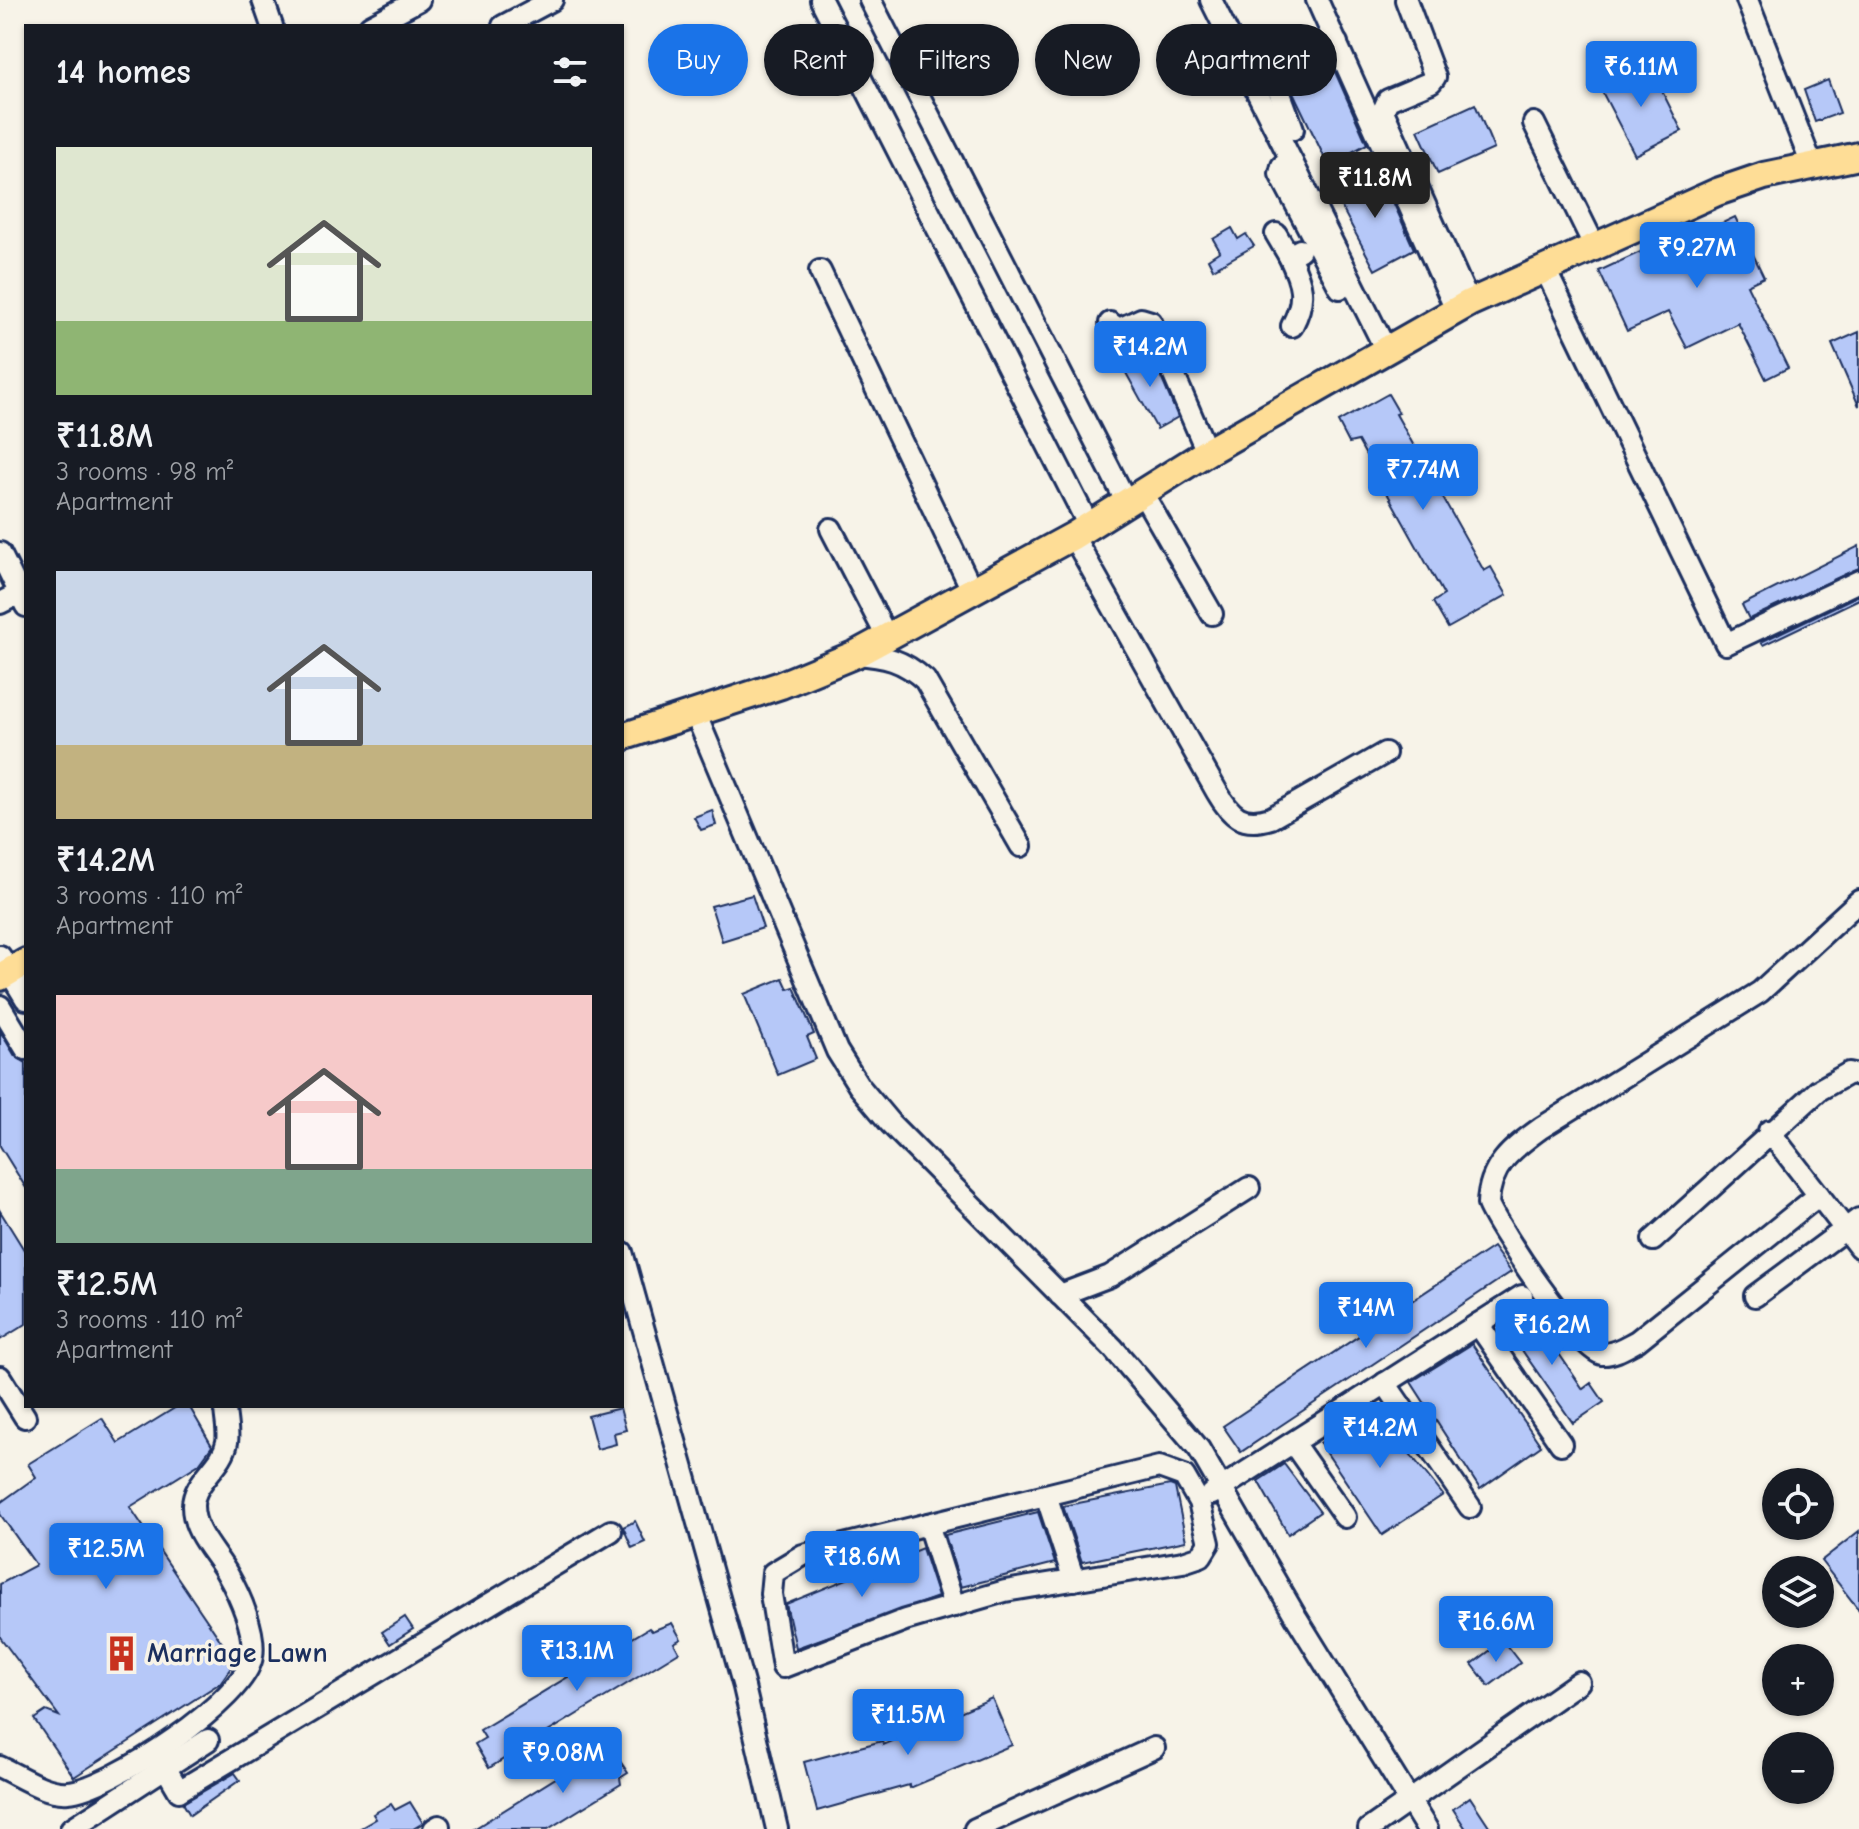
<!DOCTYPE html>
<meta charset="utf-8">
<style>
body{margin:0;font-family:"Comic Neue",sans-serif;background:#242831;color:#f1f3f6;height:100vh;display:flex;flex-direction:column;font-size:30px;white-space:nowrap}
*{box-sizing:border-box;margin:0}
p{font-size:26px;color:#9ea1a6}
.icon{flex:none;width:44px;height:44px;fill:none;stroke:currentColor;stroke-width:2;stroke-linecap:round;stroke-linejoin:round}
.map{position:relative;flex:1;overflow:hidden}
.sheet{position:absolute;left:24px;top:24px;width:600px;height:1384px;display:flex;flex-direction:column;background:#171b24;border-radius:0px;box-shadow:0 2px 6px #0004}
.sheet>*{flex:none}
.top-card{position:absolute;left:648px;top:24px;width:760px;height:72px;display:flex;gap:16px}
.buttons{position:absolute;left:1762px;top:1468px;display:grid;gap:16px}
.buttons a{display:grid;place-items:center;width:72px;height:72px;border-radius:50%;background:#171b24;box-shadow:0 2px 6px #0004;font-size:40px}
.price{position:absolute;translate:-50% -68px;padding:0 18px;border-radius:8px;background:#1a73e8;color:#fff;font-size:26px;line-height:52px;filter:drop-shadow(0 2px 4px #0008)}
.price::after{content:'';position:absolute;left:50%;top:48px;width:24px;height:18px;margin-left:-12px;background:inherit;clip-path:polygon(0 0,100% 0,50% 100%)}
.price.active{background:#222;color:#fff}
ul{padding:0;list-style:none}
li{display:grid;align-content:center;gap:16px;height:424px;padding:0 32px}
li span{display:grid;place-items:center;height:248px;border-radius:0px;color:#555}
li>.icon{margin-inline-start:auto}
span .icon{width:144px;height:144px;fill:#fffc;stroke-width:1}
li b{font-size:34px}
h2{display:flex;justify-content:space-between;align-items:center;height:96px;padding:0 32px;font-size:34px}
.tag{padding:0 28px;border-radius:36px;background:#171b24;box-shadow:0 2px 6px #0004;font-size:28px;line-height:72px}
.tag.active{background:#1a73e8;color:#fff}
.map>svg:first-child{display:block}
.building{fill:#b6c8f8;stroke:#1b2f5e;stroke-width:2}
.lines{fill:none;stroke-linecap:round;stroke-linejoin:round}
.minor-casing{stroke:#1b2f5e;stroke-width:26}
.major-casing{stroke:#1b2f5e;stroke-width:32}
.minor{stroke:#f7f3e8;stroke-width:20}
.major{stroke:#fedd96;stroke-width:26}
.labels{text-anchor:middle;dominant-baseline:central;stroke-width:7;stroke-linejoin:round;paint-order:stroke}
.poi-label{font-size:28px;font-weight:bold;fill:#1b2f5e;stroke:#f7f3e8;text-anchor:start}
</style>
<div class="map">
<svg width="1859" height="1829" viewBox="0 0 1859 1829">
<rect width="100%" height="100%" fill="#f7f3e8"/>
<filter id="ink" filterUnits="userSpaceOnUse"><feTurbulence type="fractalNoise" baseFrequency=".0125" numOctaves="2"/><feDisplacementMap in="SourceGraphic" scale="16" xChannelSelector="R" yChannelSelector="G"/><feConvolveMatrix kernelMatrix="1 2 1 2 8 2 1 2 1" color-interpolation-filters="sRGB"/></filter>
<g filter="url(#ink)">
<g class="building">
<polygon points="1648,63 1682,131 1635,155 1600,88"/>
<polygon points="1332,65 1367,144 1328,165 1293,92 1300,81"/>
<polygon points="1828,80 1840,113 1815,122 1804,90"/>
<polygon points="1475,104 1494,149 1438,174 1418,130"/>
<polygon points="1379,170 1414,249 1375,270 1334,193"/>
<polygon points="1735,217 1764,277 1747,285 1788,368 1766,379 1738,323 1687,348 1668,312 1627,331 1599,271 1675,236 1678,244"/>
<polygon points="1232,228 1238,239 1246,234 1254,246 1213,269 1208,259 1220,251 1213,239"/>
<polygon points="1859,332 1859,406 1832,344"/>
<polygon points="1145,351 1155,363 1178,417 1157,429 1121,364"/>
<polygon points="1388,394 1399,413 1396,414 1484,571 1491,567 1507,595 1448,628 1433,602 1444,595 1358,441 1349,443 1338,422"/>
<polygon points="1859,546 1859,568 1749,619 1742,605"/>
<polygon points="1859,595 1859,599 1763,645 1761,642"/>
<polygon points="712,810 716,825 701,830 694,817"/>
<polygon points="752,895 763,928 722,941 711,906"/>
<polygon points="783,978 788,989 794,987 814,1034 807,1037 816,1059 778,1075 744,994"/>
<polygon points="0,1031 15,1056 26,1063 26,1188 0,1146"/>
<polygon points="0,1211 26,1253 26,1324 0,1340"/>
<polygon points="1493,1247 1511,1272 1241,1452 1223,1426"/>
<polygon points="1528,1308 1583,1389 1591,1383 1604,1402 1573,1423 1503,1323"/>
<polygon points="1472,1344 1541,1446 1480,1489 1411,1382"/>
<polygon points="1377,1404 1403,1445 1443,1495 1382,1535 1320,1443"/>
<polygon points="178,1406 189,1406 212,1446 199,1464 130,1507 235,1662 220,1683 74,1777 34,1719 46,1711 59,1716 0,1637 0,1584 36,1565 0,1514 0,1503 36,1477 28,1464 102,1418 118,1443"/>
<polygon points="620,1408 626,1430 614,1433 616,1444 597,1449 588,1416"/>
<polygon points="1284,1464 1320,1512 1288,1534 1258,1481"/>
<polygon points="1170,1485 1175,1487 1186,1541 1082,1562 1063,1506"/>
<polygon points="1038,1512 1055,1563 961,1587 945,1535"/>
<polygon points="635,1521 645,1542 632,1548 623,1527"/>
<polygon points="1859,1531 1859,1610 1821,1561"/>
<polygon points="922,1548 938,1597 796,1648 786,1604"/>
<polygon points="405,1617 413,1629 390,1644 382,1632"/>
<polygon points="672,1623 681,1639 674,1643 679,1652 489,1768 475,1744 485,1738 480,1730 649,1628 652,1631"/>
<polygon points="1503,1641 1520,1663 1489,1686 1472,1664"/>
<polygon points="992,1698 1012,1745 910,1788 909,1785 817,1811 804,1762 882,1741 883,1745"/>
<polygon points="602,1749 605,1753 612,1749 628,1773 620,1778 621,1784 548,1829 474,1829"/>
<polygon points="235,1773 240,1780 190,1815 183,1803"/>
<polygon points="1470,1797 1491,1829 1466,1829 1453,1809"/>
<polygon points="410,1802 423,1823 413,1829 359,1829 376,1819 373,1814 391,1804 395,1810"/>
</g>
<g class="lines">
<defs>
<g id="minor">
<polyline points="263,0 272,26"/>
<polyline points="821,0 1089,526"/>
<polyline points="870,0 1127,503"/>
<polyline points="1211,0 1386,350"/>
<polyline points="1317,0 1456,310"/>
<polyline points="1406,0 1435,77 1431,82 1388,100 1383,111 1469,303"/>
<polyline points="1747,0 1812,165"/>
<polyline points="370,26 419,0"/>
<polyline points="503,26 552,0"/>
<polyline points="1534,123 1595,247"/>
<polyline points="1293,129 1279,91 1292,70 1337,43"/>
<polyline points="1292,162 1282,166 1280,174 1340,288"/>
<polyline points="1276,234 1289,256 1300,250"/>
<path d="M1289 256C1302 283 1307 298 1292 326"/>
<polyline points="1545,269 1726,644 1859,581"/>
<polyline points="820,271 973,592"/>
<polyline points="1110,323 1119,329 1141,319 1151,322 1207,452"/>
<polyline points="1143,494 1212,614"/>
<polyline points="831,529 887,637"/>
<path d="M1073 536 1217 792C1231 816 1242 827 1271 818L1385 753"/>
<polyline points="0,553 26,606"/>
<polyline points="0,603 20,593"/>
<path d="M856 654C885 656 903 660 925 680L1021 846"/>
<polyline points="696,715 837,1051 859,1086 890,1123 1113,1348 1199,1449 1296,1617 1427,1829"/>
<polyline points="0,956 26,999"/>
<polyline points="0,1006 26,1049"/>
<polyline points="1769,1131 1859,1247"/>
<path d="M1819 1195 1637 1341C1627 1346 1614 1355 1602 1354 1578 1349 1499 1230 1488 1204 1489 1166 1512 1149 1541 1128L1760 992 1859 901"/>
<polyline points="1653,1240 1819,1090 1849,1073 1859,1075"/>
<polyline points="622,1252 744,1687 777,1829"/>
<polyline points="1060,1295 1110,1276 1249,1188"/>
<polyline points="1755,1296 1859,1219"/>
<polyline points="1478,1324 1561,1444"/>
<polyline points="0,1377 25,1417"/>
<polyline points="1385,1383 1470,1507"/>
<polyline points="1293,1443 1345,1517"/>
<polygon points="1159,1467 1184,1476 1199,1502 1209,1543 1201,1556 1183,1562 1005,1591 905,1620 783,1667 771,1594 773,1573 803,1555"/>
<polyline points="1212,1494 1522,1296"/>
<polyline points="1046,1495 1074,1580"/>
<polyline points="928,1524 954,1606"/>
<path d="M0 1767C20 1776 45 1794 68 1792 110 1789 247 1699 252 1656 256 1632 240 1596 228 1575 216 1553 193 1533 193 1506 193 1481 223 1466 227 1442 229 1431 225 1418 225 1406"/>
<polyline points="165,1767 179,1791 611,1531"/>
<polyline points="71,1829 208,1740"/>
<polyline points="434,1829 439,1826"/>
<polyline points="975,1829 1154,1748"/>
<polyline points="1369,1829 1579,1682"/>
</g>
<g id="major">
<polyline points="622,737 781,685 856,654 1073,536 1207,452 1469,303 1717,192 1764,176 1859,156"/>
<polyline points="0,977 26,962"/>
</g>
</defs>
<use href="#minor" class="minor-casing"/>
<use href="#major" class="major-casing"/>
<use href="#minor" class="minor"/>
<use href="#major" class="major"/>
</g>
</g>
<defs>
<symbol id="building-bare" viewBox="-9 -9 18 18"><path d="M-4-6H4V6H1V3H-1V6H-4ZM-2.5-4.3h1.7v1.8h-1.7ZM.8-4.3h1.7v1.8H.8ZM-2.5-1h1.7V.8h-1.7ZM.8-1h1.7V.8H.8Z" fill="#c8321e" stroke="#f7f3e8" stroke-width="2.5" paint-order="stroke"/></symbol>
</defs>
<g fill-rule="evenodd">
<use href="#building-bare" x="96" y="1628" width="51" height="51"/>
</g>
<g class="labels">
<g class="poi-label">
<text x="147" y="1653">Marriage Lawn</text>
</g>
</g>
</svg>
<div class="buttons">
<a><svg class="icon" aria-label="locate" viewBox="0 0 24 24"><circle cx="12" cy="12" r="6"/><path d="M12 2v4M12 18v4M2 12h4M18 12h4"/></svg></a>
<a><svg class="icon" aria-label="layers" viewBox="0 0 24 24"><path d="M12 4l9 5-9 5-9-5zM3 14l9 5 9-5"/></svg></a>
<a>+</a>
<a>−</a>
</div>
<b class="price" style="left:1641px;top:109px">₹6.11M</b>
<b class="price active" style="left:1375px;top:220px">₹11.8M</b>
<b class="price" style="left:1697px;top:290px">₹9.27M</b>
<b class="price" style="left:1150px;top:389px">₹14.2M</b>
<b class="price" style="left:1423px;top:512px">₹7.74M</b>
<b class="price" style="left:1366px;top:1350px">₹14M</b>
<b class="price" style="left:1552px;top:1367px">₹16.2M</b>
<b class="price" style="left:1380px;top:1470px">₹14.2M</b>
<b class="price" style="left:106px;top:1591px">₹12.5M</b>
<b class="price" style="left:862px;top:1599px">₹18.6M</b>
<b class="price" style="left:1496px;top:1664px">₹16.6M</b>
<b class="price" style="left:577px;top:1693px">₹13.1M</b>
<b class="price" style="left:908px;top:1757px">₹11.5M</b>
<b class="price" style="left:563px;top:1795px">₹9.08M</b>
<div class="top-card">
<a class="tag active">Buy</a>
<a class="tag">Rent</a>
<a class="tag">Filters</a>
<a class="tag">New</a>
<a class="tag">Apartment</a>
</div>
<section class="sheet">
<h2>14 homes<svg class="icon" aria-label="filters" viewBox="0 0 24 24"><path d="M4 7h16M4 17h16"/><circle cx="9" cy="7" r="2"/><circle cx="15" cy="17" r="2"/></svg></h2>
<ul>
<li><span style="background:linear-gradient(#dfe7d0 70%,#8fb573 0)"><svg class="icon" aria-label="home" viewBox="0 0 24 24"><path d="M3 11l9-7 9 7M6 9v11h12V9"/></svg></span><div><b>₹11.8M</b><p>3 rooms · 98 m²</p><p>Apartment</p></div></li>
<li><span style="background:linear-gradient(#c9d6e8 70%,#c2b280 0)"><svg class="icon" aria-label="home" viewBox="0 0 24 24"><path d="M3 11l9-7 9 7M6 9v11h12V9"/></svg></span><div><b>₹14.2M</b><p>3 rooms · 110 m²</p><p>Apartment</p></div></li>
<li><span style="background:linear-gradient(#f6c9c9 70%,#7fa58c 0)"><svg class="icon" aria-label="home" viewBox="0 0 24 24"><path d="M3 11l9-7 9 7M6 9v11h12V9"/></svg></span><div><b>₹12.5M</b><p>3 rooms · 110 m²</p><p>Apartment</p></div></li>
</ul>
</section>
</div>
